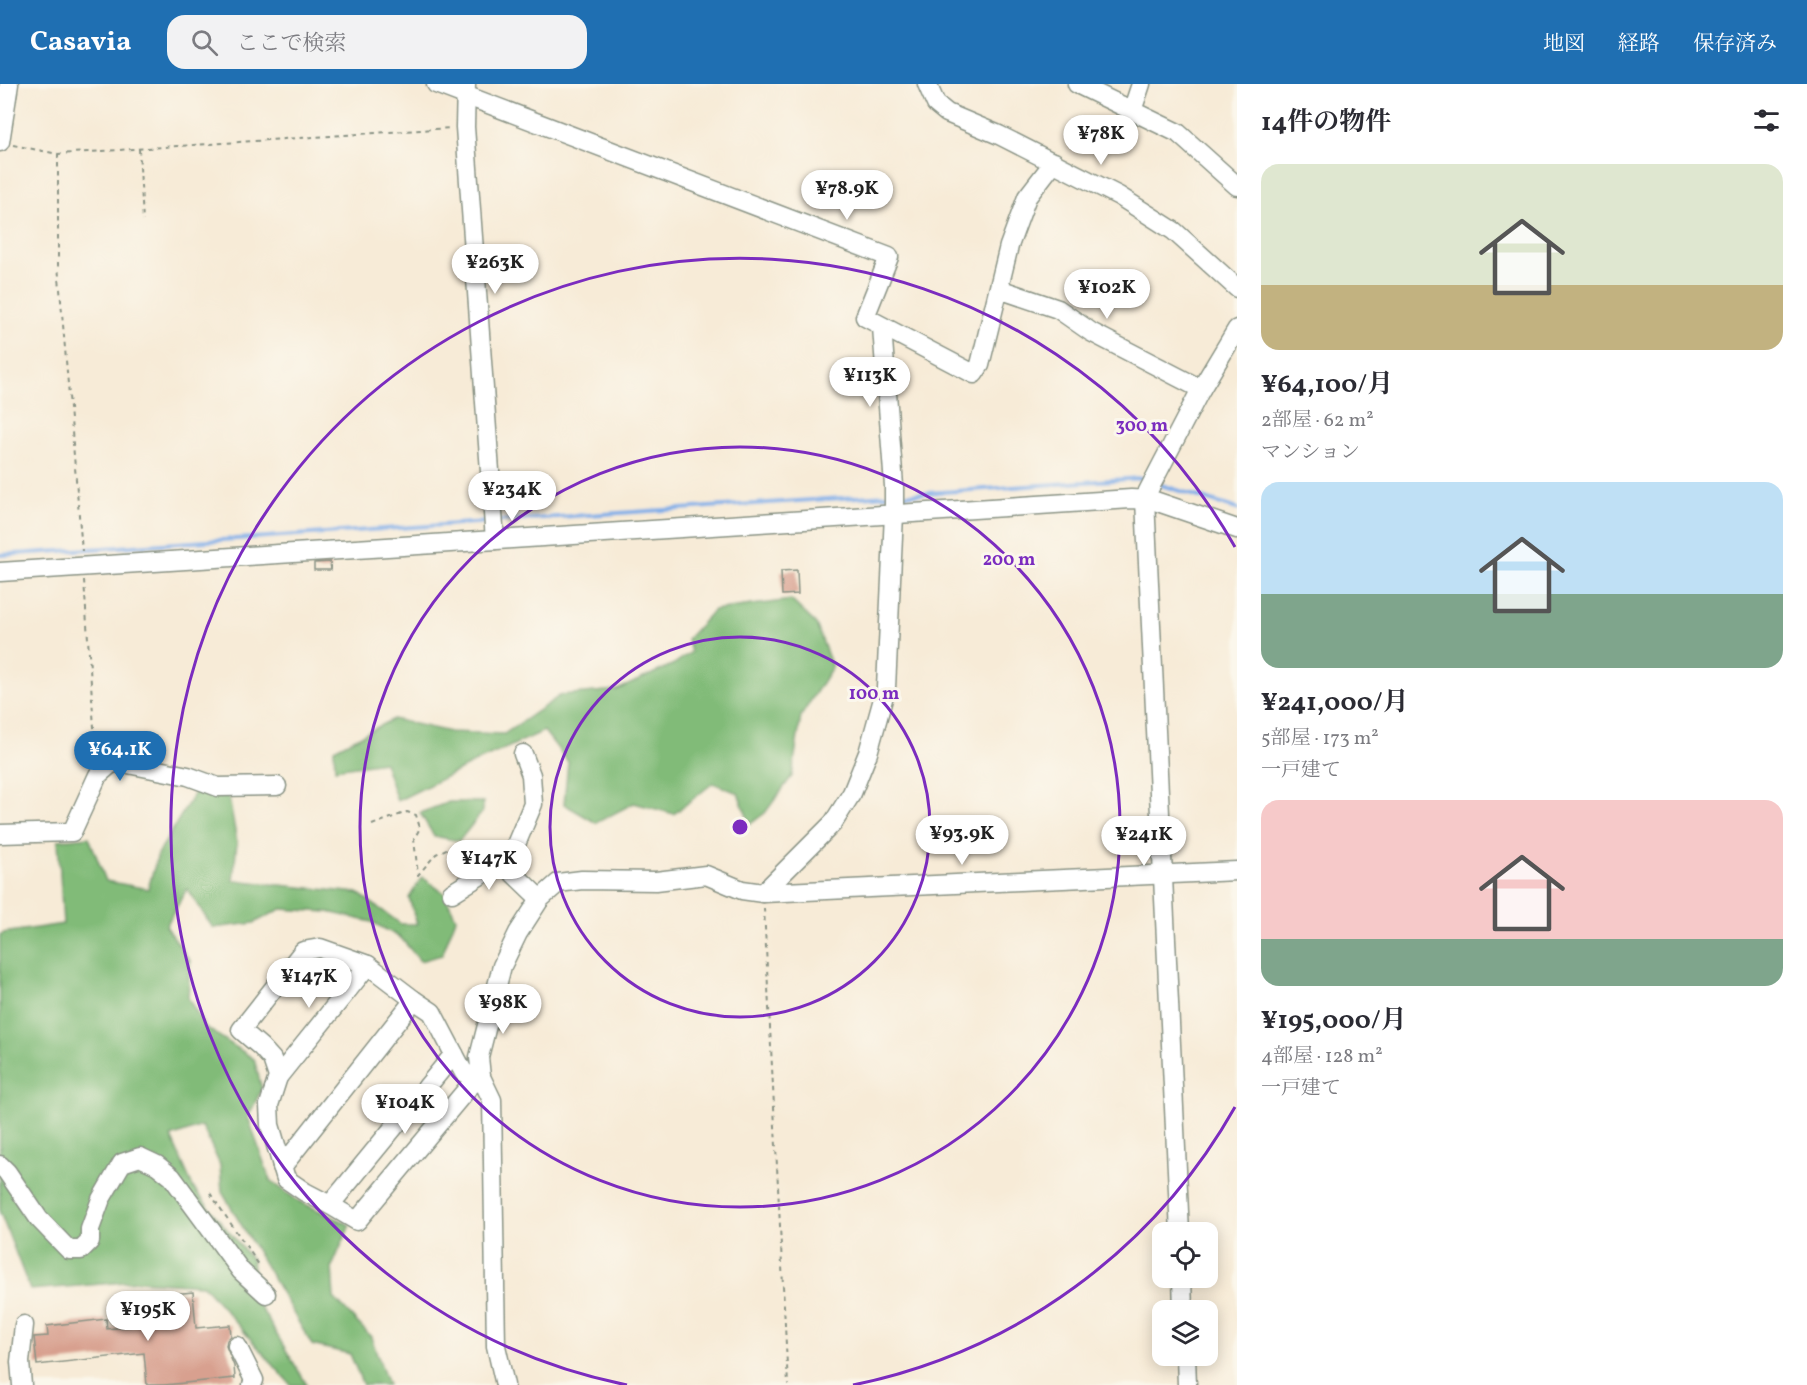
<!DOCTYPE html>
<html lang="ja">
<meta charset="utf-8">
<style>
body{margin:0;font-family:Vollkorn,"Noto Serif JP",serif;background:#f2f2f3;color:#2b2b33;height:100vh;display:flex;flex-direction:column;font-size:22px;white-space:nowrap}
*{box-sizing:border-box;margin:0}
p{font-size:20px;color:#7c7c81}
.icon{flex:none;width:33px;height:33px;fill:none;stroke:currentColor;stroke-width:2;stroke-linecap:round;stroke-linejoin:round}
.map{position:relative;flex:1;overflow:hidden}
.panel{display:flex;flex-direction:column;background:#fff;width:570px}
.panel>*{flex:none}
.fabs{position:absolute;left:1152px;top:1138px;display:grid;gap:12px}
.fabs a{display:grid;place-items:center;width:66px;height:66px;border-radius:12px;background:#fff;box-shadow:0 3px 15px #0003;font-size:30px}
.price{position:absolute;translate:-50% -51px;padding:0 14px;border-radius:21px;background:#fff;color:#222;font-size:20px;line-height:39px;filter:drop-shadow(0 2px 3px #0008)}
.price::after{content:'';position:absolute;left:50%;top:36px;width:18px;height:14px;margin-left:-9px;background:inherit;clip-path:polygon(0 0,100% 0,50% 100%)}
.price.on{background:#1f6fb2;color:#fff}
ul{padding:0;list-style:none}
li{display:grid;align-content:center;gap:12px;height:318px;padding:0 24px}
li span{display:grid;place-items:center;height:186px;border-radius:18px;color:#555}
li>.icon{margin-inline-start:auto}
span .icon{width:108px;height:108px;fill:#fffc;stroke-width:1}
li b{font-size:26px}
h2{display:flex;justify-content:space-between;align-items:center;height:72px;padding:0 24px;font-size:26px}
header{display:flex;align-items:center;gap:36px;box-sizing:border-box;height:84px;padding:0 30px;background:#1f6fb2;color:#fff}
header strong{font-size:28px}
nav{display:flex;gap:33px;margin-inline-start:auto;font-size:21px}
.search{width:420px;height:54px;background:#f2f2f3;display:flex;align-items:center;gap:15px;box-sizing:border-box;padding:0 21px;border-radius:18px;color:#7c7c81;font-size:22px}
main{display:flex;flex:1;min-height:0}
.map>svg:first-child{display:block}
.forest{fill:#81bb78;stroke:#507c56;stroke-width:1.5}
.lines{fill:none;stroke-linecap:round;stroke-linejoin:round}
.stream{stroke:#7fade8;stroke-width:4}
.building{fill:#d8a08f}
.minor-casing{stroke:#8b9486;stroke-width:21}
.path{stroke:#8b9486;stroke-width:2;stroke-dasharray:4.5 4.5;stroke-linecap:butt}
.minor{stroke:#fff;stroke-width:18}
.ring{fill:none;stroke:#7b2cbf;stroke-width:3}
.centre{fill:#7b2cbf;stroke:#fbf7ec;stroke-width:3}
.ring-label{font-size:18px;text-anchor:middle;font-weight:bold;fill:#7b2cbf;stroke:#fbf7ec;stroke-width:6;stroke-linejoin:round;paint-order:stroke}
</style>
<header>
<strong>Casavia</strong>
<div class="search"><svg class="icon" aria-label="search" viewBox="0 0 24 24"><circle cx="10" cy="10" r="6"/><path d="M15 15l6 6"/></svg>ここで検索</div>
<nav><a>地図</a><a>経路</a><a>保存済み</a></nav>
</header>
<main>
<div class="map">
<svg width="1237" height="1301" viewBox="0 0 1237 1301">
<rect width="100%" height="100%" fill="#fbf7ec"/>
<filter id="ink" filterUnits="userSpaceOnUse"><feTurbulence type="fractalNoise" baseFrequency=".0167" numOctaves="2"/><feDisplacementMap in="SourceGraphic" scale="12" xChannelSelector="R" yChannelSelector="G"/><feConvolveMatrix kernelMatrix="1 2 1 2 8 2 1 2 1" color-interpolation-filters="sRGB"/></filter>
<filter id="wash" filterUnits="userSpaceOnUse"><feTurbulence type="fractalNoise" baseFrequency=".008" numOctaves="4" result="noise"/><feDisplacementMap in="SourceGraphic" scale="24" xChannelSelector="R" yChannelSelector="G"/><feGaussianBlur stdDeviation="1.35" result="paint"/><feColorMatrix in="noise" values="0 0 0 0 0 0 0 0 0 0 0 0 0 0 0 0 0 1.4 0 .05"/><feComposite in="paint" operator="in"/></filter>
<g filter="url(#wash)">
<rect width="100%" height="100%" fill="#f7ebd7"/>
<g class="forest">
<polygon points="791,516 816,540 832,583 801,632 792,692 765,729 750,740 738,709 713,699 674,730 634,719 596,739 564,720 568,678 544,647 478,677 397,717 384,678 335,685 334,665 393,635 450,648 504,650 561,611 617,606 674,580 691,568 687,555 714,526"/>
<polygon points="199,701 228,708 237,758 233,796 358,809 401,840 417,840 409,814 422,793 444,809 456,834 442,871 420,877 401,854 372,838 328,828 281,825 254,839 213,844 187,805 166,842 190,877 188,914 205,943 254,975 262,1005 248,1033 270,1096 298,1117 350,1141 332,1183 334,1214 371,1253 388,1301 363,1301 350,1270 312,1261 222,1108 220,1081 202,1042 171,1053 194,1105 252,1176 256,1216 307,1301 291,1301 203,1201 138,1197 30,1206 0,1128 0,851 3,849 63,840 58,756 89,753 106,797 148,805 158,770"/>
<polygon points="449,718 483,718 483,727 459,757 434,752 420,729"/>
</g>
<g class="lines">
<g class="stream">
<polyline points="1158,400 1237,425"/>
<polyline points="899,411 1141,394 1148,397"/>
<polyline points="498,437 888,411"/>
<polyline points="0,471 487,438"/>
</g>
</g>
<g id="blocks">
<g class="building">
<polygon points="330,478 331,486 314,486 314,479"/>
<polygon points="797,486 798,510 782,511 781,487"/>
<polygon points="193,1208 196,1244 230,1241 231,1252 227,1256 226,1262 234,1282 235,1294 164,1301 147,1301 144,1269 37,1281 34,1253 48,1252 47,1242 106,1235 107,1245 134,1242 131,1214"/>
</g>
</g>
</g>
<g filter="url(#ink)">
<use href="#blocks" fill-opacity="0" stroke="#8b9486" stroke-width="1.5"/>
<g class="lines">
<defs>
<g id="minor">
<polyline points="436,0 889,173 865,233 974,290 980,281 1009,162 1027,113 1054,78"/>
<polyline points="466,0 465,43 495,456"/>
<polyline points="927,0 936,20 947,29 999,51 1119,112 1174,147 1237,204"/>
<polyline points="1077,0 1178,49 1237,102"/>
<polyline points="1132,27 1141,0"/>
<polyline points="0,58 9,0"/>
<polyline points="999,205 1058,225 1091,248 1201,305"/>
<polyline points="0,488 1131,415 1152,416 1237,445"/>
<polyline points="523,670 531,691 533,720 514,765 514,790 540,815"/>
<polyline points="0,750 72,748 98,691 112,679 128,680 188,692 218,703 277,702"/>
<polyline points="452,809 492,784 514,778"/>
<polyline points="763,809 833,739 852,709 868,669 886,604 894,430 894,402 882,243"/>
<polygon points="320,864 368,881 414,916 432,928 464,989 481,993 468,1004 357,1137 330,1121 305,1108 286,1095 270,1041 269,1021 278,993 272,975 261,963 241,946 303,867"/>
<polyline points="278,993 368,881"/>
<polyline points="0,1081 7,1088 39,1135 69,1166 81,1166 90,1157 90,1145 101,1115 122,1079 140,1073 157,1081 172,1093 241,1187 266,1210"/>
<polyline points="282,1083 414,916"/>
<polyline points="330,1121 454,970"/>
<polyline points="1180,1149 1145,416 1147,409 1201,305 1237,245"/>
<polyline points="1182,1194 1183,1227"/>
<polyline points="237,1262 254,1296 252,1301"/>
<polyline points="1186,1272 1187,1301"/>
<polyline points="22,1301 20,1278 24,1241"/>
<polyline points="505,1301 496,1262 492,1016 481,993 479,973 502,882 518,849 540,815 558,799 582,796 656,797 706,791 742,806 763,809 1237,787"/>
</g>
</defs>
<use href="#minor" class="minor-casing"/>
<g class="path">
<polyline points="13,61 58,70 450,44"/>
<polyline points="139,65 143,137"/>
<polyline points="58,70 58,181 82,467"/>
<polyline points="84,496 96,673"/>
<polyline points="372,741 407,728 416,731 420,744 414,755 418,791 436,770 459,759 473,770 459,786"/>
<polyline points="764,824 788,1301"/>
<polyline points="210,1109 259,1181"/>
</g>
<use href="#minor" class="minor"/>
</g>
</g>
<g class="ring">
<circle cx="740" cy="743" r="190"/>
<circle cx="740" cy="743" r="380"/>
<path d="M1235 1023A569 569 0 0 1 853 1301M627 1301A569 569 0 1 1 1235 463"/>
</g>
<circle cx="740" cy="743" r="9" class="centre"/>
<g class="ring-label">
<text x="1142" y="347">300 m</text>
<text x="1009" y="481">200 m</text>
<text x="874" y="615">100 m</text>
</g>
</svg>
<div class="fabs">
<a><svg class="icon" aria-label="locate" viewBox="0 0 24 24"><circle cx="12" cy="12" r="6"/><path d="M12 2v4M12 18v4M2 12h4M18 12h4"/></svg></a>
<a><svg class="icon" aria-label="layers" viewBox="0 0 24 24"><path d="M12 4l9 5-9 5-9-5zM3 14l9 5 9-5"/></svg></a>
</div>
<b class="price" style="left:1101px;top:82px">¥78K</b>
<b class="price" style="left:847px;top:137px">¥78.9K</b>
<b class="price" style="left:495px;top:211px">¥263K</b>
<b class="price" style="left:1107px;top:236px">¥102K</b>
<b class="price" style="left:870px;top:324px">¥113K</b>
<b class="price" style="left:512px;top:438px">¥234K</b>
<b class="price on" style="left:120px;top:698px">¥64.1K</b>
<b class="price" style="left:962px;top:782px">¥93.9K</b>
<b class="price" style="left:1144px;top:783px">¥241K</b>
<b class="price" style="left:489px;top:807px">¥147K</b>
<b class="price" style="left:309px;top:925px">¥147K</b>
<b class="price" style="left:503px;top:951px">¥98K</b>
<b class="price" style="left:405px;top:1051px">¥104K</b>
<b class="price" style="left:148px;top:1258px">¥195K</b>
</div>
<section class="panel">
<h2>14件の物件<svg class="icon" aria-label="filters" viewBox="0 0 24 24"><path d="M4 7h16M4 17h16"/><circle cx="9" cy="7" r="2"/><circle cx="15" cy="17" r="2"/></svg></h2>
<ul>
<li><span style="background:linear-gradient(#dfe7d0 65%,#c2b280 0)"><svg class="icon" aria-label="home" viewBox="0 0 24 24"><path d="M3 11l9-7 9 7M6 9v11h12V9"/></svg></span><div><b>¥64,100/月</b><p>2部屋 · 62 m²</p><p>マンション</p></div></li>
<li><span style="background:linear-gradient(#bfe0f5 60%,#7fa58c 0)"><svg class="icon" aria-label="home" viewBox="0 0 24 24"><path d="M3 11l9-7 9 7M6 9v11h12V9"/></svg></span><div><b>¥241,000/月</b><p>5部屋 · 173 m²</p><p>一戸建て</p></div></li>
<li><span style="background:linear-gradient(#f6c9c9 75%,#7fa58c 0)"><svg class="icon" aria-label="home" viewBox="0 0 24 24"><path d="M3 11l9-7 9 7M6 9v11h12V9"/></svg></span><div><b>¥195,000/月</b><p>4部屋 · 128 m²</p><p>一戸建て</p></div></li>
</ul>
</section>
</main>
